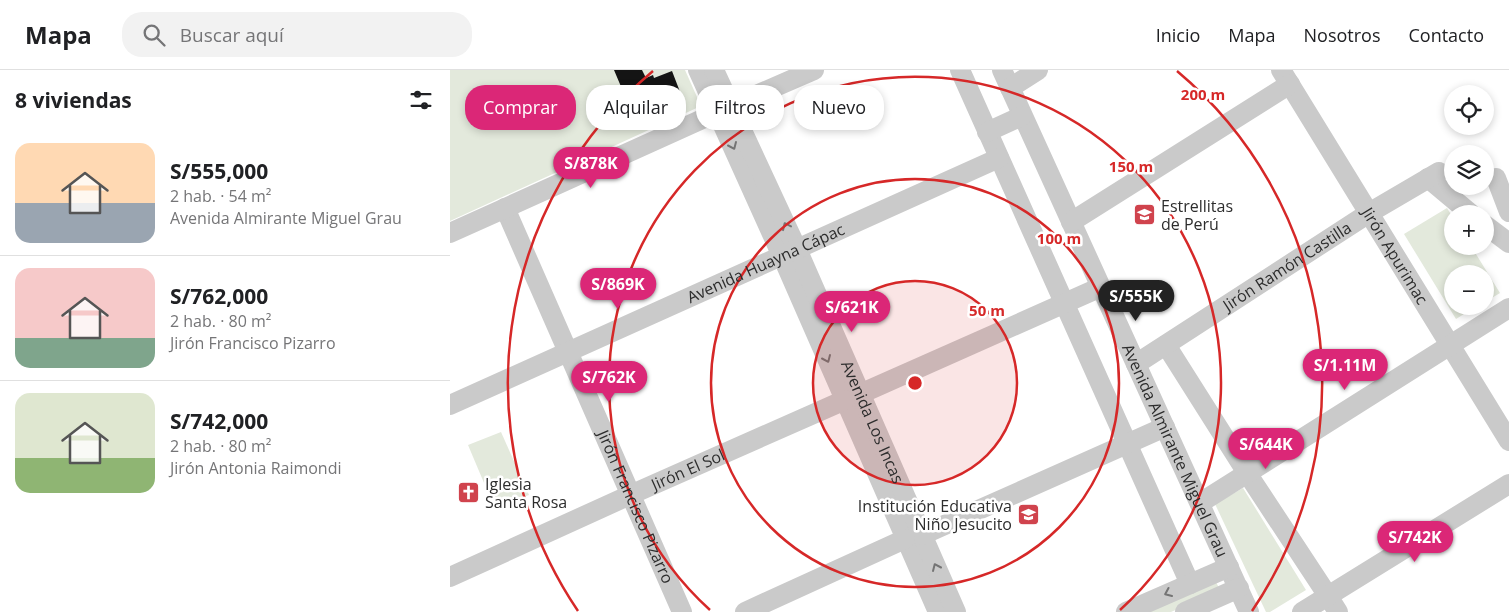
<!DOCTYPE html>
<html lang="es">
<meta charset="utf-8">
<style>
body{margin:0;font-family:"Open Sans",sans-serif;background:#f2f2f2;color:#202124;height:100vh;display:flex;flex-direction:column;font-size:19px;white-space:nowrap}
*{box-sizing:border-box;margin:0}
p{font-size:16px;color:#757577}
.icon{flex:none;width:28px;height:28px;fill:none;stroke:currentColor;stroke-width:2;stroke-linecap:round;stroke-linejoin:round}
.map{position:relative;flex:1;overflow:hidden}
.sheet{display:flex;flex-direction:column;background:#fff;width:450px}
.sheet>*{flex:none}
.hud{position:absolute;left:15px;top:15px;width:475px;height:45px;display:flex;gap:10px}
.buttons{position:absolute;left:994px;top:15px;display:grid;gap:10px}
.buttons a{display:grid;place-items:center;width:50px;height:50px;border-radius:50%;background:#fff;box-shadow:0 2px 8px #0003;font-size:25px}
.price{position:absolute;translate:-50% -42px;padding:0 11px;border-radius:18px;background:#db2777;color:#fff;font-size:16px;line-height:32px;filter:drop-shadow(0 1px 2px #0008)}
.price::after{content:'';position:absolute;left:50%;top:30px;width:15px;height:11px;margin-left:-8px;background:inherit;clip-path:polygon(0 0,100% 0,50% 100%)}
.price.active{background:#222;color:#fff}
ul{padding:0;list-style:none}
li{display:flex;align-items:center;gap:15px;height:125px;padding:0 15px}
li+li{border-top:1px solid #e0e0e0}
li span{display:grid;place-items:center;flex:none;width:140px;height:100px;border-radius:15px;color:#555}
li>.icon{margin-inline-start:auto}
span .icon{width:60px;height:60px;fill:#fffc;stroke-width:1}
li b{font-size:21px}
h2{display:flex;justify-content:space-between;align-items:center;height:60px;padding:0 15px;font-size:21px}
.chip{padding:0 18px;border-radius:20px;background:#fff;box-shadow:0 2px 8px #0003;font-size:18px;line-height:45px}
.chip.active{background:#db2777;color:#fff}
header{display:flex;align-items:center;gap:30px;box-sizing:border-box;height:70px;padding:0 25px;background:#fff;border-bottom:1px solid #e0e0e0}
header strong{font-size:24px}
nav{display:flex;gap:28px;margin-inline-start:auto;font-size:18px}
.search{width:350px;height:45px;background:#f2f2f2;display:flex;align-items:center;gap:12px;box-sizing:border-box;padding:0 18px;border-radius:20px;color:#757577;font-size:19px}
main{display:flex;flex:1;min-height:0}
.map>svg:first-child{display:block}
.green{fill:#e3e9dc}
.building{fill:#141414}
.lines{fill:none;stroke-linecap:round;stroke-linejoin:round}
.minor{stroke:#cacaca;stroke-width:20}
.oneway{stroke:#747474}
.ring{fill:none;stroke:#d62828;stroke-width:2.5}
.labels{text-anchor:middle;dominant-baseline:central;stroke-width:5;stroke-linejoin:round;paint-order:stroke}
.poi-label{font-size:16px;fill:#2d2d2d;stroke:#fff;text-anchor:start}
.street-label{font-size:16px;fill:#2d2d2d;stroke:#fff}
.centre{fill:#d62828;stroke:#fff;stroke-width:2.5}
.ring-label{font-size:15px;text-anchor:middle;font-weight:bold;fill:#d62828;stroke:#fff;stroke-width:5;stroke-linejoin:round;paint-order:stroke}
</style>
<header>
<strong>Mapa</strong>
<div class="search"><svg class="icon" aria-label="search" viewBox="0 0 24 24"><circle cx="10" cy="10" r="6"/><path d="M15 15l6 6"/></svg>Buscar aquí</div>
<nav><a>Inicio</a><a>Mapa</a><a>Nosotros</a><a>Contacto</a></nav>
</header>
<main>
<section class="sheet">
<h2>8 viviendas<svg class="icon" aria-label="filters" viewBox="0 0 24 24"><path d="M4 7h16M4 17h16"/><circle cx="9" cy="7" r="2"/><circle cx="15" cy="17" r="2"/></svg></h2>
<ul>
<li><span style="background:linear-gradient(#ffd9b3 60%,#9aa5b1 0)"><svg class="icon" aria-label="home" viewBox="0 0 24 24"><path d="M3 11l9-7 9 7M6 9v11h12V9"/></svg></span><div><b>S/555,000</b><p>2 hab. · 54 m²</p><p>Avenida Almirante Miguel Grau</p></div></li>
<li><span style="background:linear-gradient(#f6c9c9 70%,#7fa58c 0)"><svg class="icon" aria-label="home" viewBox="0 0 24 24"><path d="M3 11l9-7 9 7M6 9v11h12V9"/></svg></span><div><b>S/762,000</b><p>2 hab. · 80 m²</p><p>Jirón Francisco Pizarro</p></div></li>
<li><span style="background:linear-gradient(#dfe7d0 65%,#8fb573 0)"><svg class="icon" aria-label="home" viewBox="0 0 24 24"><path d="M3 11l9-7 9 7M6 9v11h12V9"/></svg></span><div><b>S/742,000</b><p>2 hab. · 80 m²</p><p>Jirón Antonia Raimondi</p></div></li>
</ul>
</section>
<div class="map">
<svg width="1059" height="542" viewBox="0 0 1059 542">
<rect width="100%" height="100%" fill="#fff"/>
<g class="green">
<polygon points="0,0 235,0 251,36 0,151"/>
<polygon points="997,138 1002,146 1002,176 1021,176 1050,223 1035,232 1035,204 1002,204 1002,236 1027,236 1006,249 954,164"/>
<polygon points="51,362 79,425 53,434 37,420 18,375"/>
<polygon points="793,418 856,520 820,542 816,542 765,434"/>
<polygon points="764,508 770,520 721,542 688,542"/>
</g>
<polygon class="building" points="164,0 192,0 196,8 203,5 204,8 222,1 232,27 201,39 205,51 188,57"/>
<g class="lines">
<g class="minor">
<polyline points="248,0 332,186 488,542"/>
<path id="s1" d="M264 0 347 179 506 542"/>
<polyline points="510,0 740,514"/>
<path id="s2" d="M552 0 799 542"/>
<path id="s3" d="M831 0 1059 371"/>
<polyline points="560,18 588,0"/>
<polyline points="281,36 364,0"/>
<polyline points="537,62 572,46"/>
<polyline points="978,108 1021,144"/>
<polyline points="1046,108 1059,142"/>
<path id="s4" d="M55 138 232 542"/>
<polyline points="621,152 840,14"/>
<polyline points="1035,155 1059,173"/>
<polyline points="0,163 268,42"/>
<polyline points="716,275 797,403 878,526 888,542"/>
<path id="s5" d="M686 294 919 143 989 102"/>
<polyline points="410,324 651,217"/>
<path id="s6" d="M0 335 549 88"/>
<polyline points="750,433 1059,238"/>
<polyline points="472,465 715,357"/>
<path id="s7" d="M0 507 180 425 395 330"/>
<polyline points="295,542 455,469"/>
<polyline points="676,542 779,497"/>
<polyline points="735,542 789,518"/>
<polyline points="852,542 1059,414"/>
</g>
</g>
<defs><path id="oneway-chevron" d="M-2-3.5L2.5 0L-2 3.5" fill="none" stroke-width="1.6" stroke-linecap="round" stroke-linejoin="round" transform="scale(1.25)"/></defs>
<g class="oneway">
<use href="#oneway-chevron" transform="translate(283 76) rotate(66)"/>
<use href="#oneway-chevron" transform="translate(336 156) rotate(-115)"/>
<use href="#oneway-chevron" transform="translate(377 289) rotate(66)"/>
<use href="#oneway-chevron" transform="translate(486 497) rotate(-114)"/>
<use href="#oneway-chevron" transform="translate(718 523) rotate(156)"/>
</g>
<circle cx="465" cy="313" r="102" fill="#d62828" fill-opacity=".12"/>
<g class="ring">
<circle cx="465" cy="313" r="102"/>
<circle cx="465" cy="313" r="204"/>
<path d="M260 540A306 306 0 1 1 670 540"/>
<path d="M128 541A407 407 0 0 1 203 1M727 1A407 407 0 0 1 802 541"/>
</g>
<defs>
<symbol id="school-square" viewBox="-11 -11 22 22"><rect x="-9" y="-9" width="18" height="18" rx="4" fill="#d0434d" stroke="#fff"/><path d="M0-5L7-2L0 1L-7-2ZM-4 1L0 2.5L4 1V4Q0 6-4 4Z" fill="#fff"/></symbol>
<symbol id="church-square" viewBox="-11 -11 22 22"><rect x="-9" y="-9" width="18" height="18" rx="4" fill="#d0434d" stroke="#fff"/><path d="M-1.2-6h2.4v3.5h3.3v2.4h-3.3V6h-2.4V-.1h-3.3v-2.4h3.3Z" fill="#fff"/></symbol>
</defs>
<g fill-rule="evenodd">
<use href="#school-square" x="682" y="132" width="25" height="25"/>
<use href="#church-square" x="6" y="410" width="25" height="25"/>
<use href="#school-square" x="566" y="432" width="25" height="25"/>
</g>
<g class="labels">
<g class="poi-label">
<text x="711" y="136">Estrellitas<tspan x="711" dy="18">de Perú</tspan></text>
<text x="35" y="414">Iglesia<tspan x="35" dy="18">Santa Rosa</tspan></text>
<text x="562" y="436" text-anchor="end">Institución Educativa<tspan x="562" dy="18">Niño Jesucito</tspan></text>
</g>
<g class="street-label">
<text stroke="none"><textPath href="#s3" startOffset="218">Jirón Apurimac</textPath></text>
<text stroke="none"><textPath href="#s6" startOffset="346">Avenida Huayna Cápac</textPath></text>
<text stroke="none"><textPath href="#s5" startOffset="180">Jirón Ramón Castilla</textPath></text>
<text stroke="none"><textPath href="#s1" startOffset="386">Avenida Los Incas</textPath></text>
<text stroke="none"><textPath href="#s2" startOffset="418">Avenida Almirante Miguel Grau</textPath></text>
<text stroke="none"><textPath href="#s7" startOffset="261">Jirón El Sol</textPath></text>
<text stroke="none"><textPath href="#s4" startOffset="326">Jirón Francisco Pizarro</textPath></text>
</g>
</g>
<circle cx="465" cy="313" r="8" class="centre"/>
<g class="ring-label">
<text x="753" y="30">200 m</text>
<text x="681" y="102">150 m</text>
<text x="609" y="174">100 m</text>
<text x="537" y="246">50 m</text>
</g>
</svg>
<div class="buttons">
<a><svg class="icon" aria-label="locate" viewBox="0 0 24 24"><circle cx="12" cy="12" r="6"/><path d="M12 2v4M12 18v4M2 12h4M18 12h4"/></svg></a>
<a><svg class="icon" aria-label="layers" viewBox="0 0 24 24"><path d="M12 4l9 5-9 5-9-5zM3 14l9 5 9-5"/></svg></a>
<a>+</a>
<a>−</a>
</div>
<b class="price" style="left:141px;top:119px">S/878K</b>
<b class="price" style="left:168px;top:240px">S/869K</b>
<b class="price active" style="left:686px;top:252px">S/555K</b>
<b class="price" style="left:402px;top:263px">S/621K</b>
<b class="price" style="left:895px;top:321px">S/1.11M</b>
<b class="price" style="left:159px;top:333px">S/762K</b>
<b class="price" style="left:816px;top:400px">S/644K</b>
<b class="price" style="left:965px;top:493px">S/742K</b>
<div class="hud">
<a class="chip active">Comprar</a>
<a class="chip">Alquilar</a>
<a class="chip">Filtros</a>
<a class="chip">Nuevo</a>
</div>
</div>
</main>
